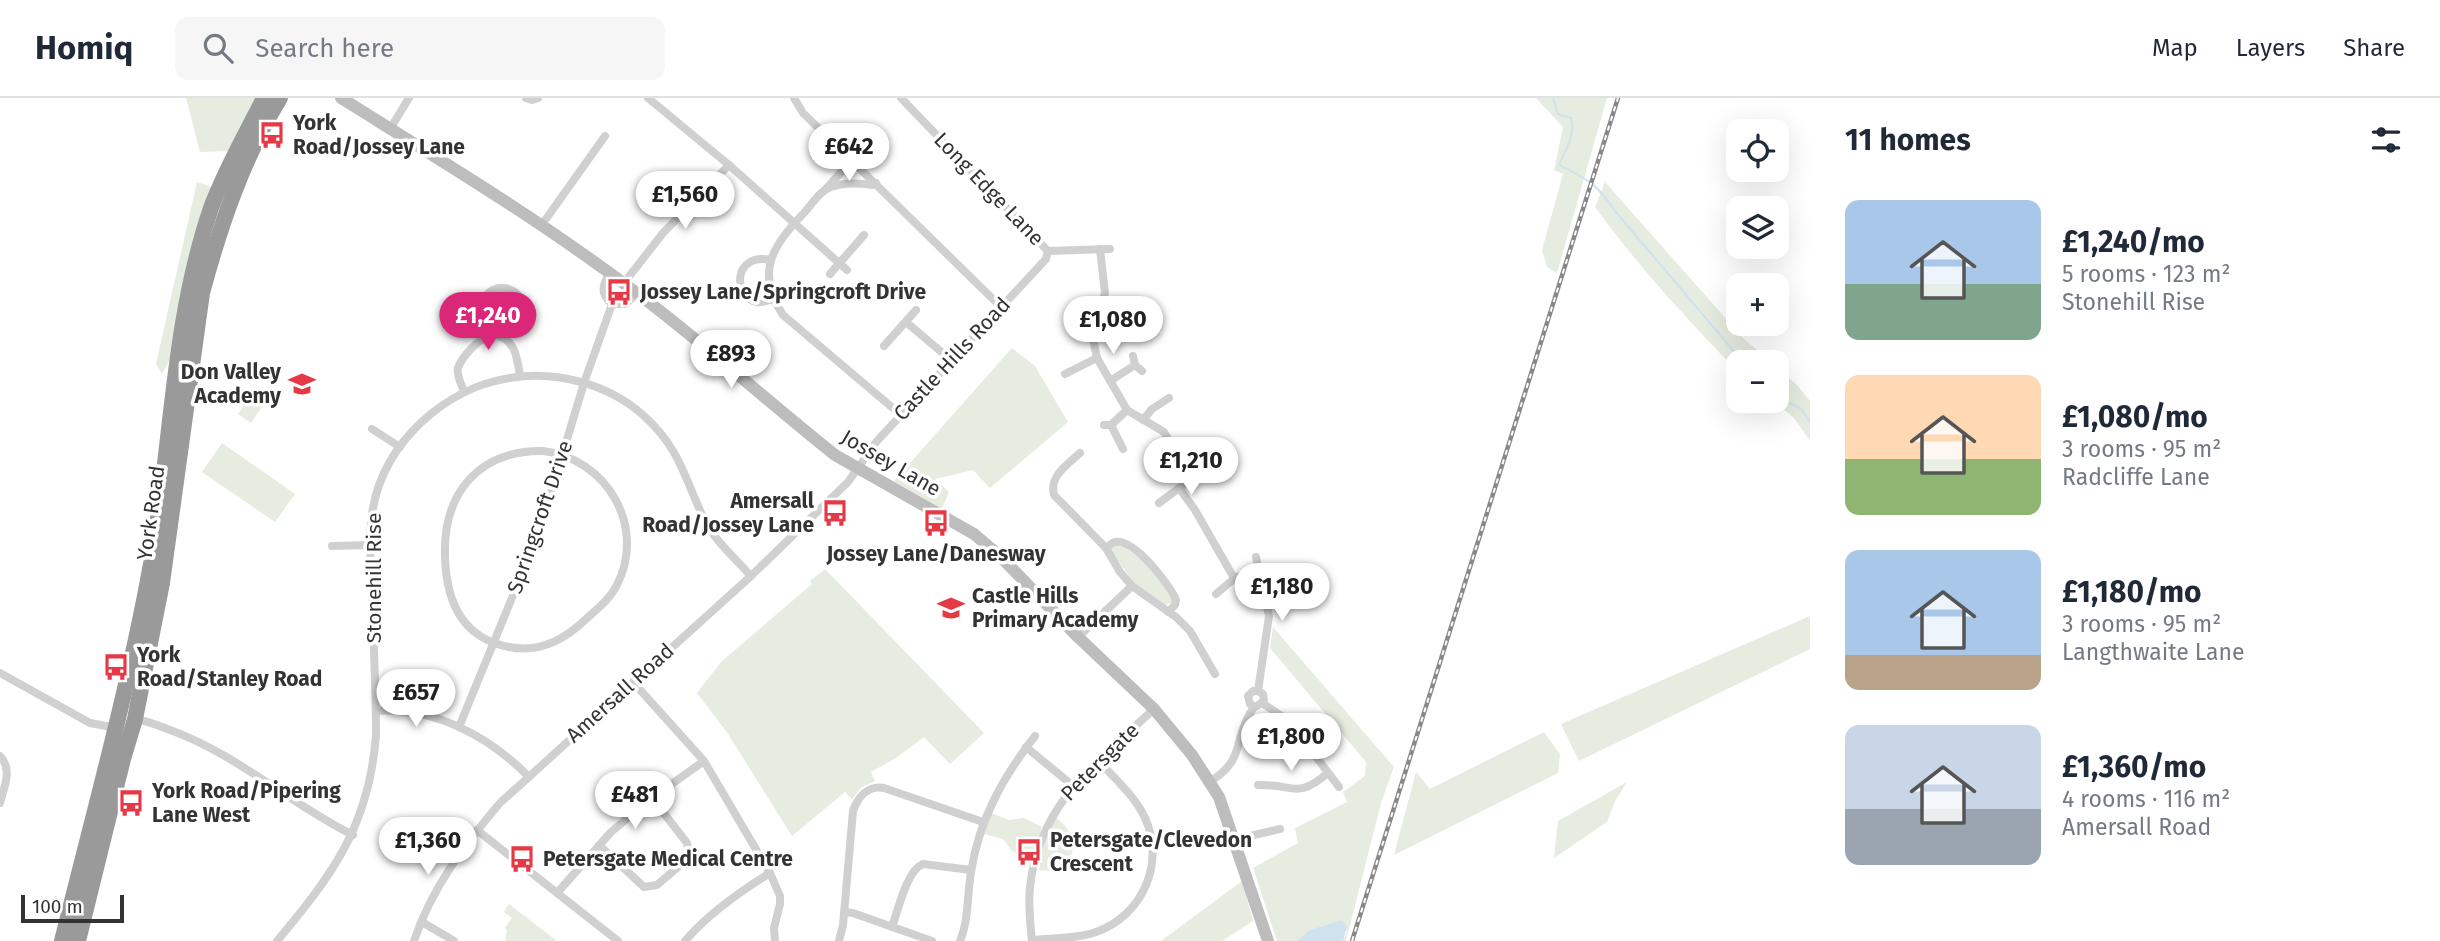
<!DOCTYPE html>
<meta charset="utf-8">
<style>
body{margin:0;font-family:"Fira Sans",sans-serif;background:#f6f6f7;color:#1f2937;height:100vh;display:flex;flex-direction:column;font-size:26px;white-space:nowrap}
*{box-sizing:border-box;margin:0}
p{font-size:23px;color:#747a83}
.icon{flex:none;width:38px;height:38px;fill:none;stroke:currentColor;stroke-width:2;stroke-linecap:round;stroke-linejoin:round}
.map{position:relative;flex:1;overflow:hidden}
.drawer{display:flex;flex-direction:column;background:#fff;width:630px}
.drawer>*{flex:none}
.buttons{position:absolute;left:1726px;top:21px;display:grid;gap:14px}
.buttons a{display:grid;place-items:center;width:63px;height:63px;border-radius:14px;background:#fff;box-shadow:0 7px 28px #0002;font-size:35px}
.scale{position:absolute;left:21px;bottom:18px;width:103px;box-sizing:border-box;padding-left:7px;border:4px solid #333;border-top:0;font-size:19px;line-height:24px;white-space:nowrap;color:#333;-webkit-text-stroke:5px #fff;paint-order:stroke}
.price{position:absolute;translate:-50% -60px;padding:0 16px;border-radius:24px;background:#fff;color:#222;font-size:23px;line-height:46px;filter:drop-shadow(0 2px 4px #0008)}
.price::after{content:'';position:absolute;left:50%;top:42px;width:21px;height:16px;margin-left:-10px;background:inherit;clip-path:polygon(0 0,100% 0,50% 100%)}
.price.current{background:#db2777;color:#fff}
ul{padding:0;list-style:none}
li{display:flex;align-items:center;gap:21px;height:175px;padding:0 35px}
li span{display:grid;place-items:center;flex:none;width:196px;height:140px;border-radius:14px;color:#555}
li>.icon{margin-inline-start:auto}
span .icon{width:84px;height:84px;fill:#fffc;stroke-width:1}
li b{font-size:30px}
h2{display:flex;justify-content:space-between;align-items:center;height:84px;padding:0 35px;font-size:30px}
header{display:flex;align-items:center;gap:42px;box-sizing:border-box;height:98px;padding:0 35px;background:#fff;border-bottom:2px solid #e0e1e3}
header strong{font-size:33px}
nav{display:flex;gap:38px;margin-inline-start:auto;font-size:24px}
.search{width:490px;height:63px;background:#f6f6f7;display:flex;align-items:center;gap:18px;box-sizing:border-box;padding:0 24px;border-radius:14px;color:#747a83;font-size:26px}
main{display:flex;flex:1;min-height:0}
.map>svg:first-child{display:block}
.green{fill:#e6ecdf}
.water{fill:#cfe2ee}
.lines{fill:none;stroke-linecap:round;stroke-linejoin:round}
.stream{stroke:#cfe2ee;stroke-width:2}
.street{stroke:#d0d0d0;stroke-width:8}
.secondary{stroke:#bdbdbd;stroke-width:12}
.highway{stroke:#9a9a9a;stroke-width:16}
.rail-casing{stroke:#888;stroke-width:4.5}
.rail{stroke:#fff;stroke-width:2;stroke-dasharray:5;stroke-linecap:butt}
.labels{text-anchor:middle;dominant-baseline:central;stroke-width:7;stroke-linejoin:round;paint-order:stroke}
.poi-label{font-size:21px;font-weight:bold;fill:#333;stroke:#fff;text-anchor:start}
.street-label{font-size:21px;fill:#333;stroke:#fff}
</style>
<header>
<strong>Homiq</strong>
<div class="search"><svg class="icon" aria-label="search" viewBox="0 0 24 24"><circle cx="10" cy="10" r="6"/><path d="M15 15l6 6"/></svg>Search here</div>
<nav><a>Map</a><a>Layers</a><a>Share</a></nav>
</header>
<main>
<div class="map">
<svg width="1810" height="843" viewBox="0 0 1810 843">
<rect width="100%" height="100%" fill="#fff"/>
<g class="green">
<polygon points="186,0 257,0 228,53 200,54"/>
<polygon points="1536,0 1607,0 1557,175 1547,169 1542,152 1563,76 1554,72 1563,29"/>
<polygon points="197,84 212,89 186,173 170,261 162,276 156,266"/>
<path d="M1605 84 1743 240 1771 264H1738V274C1687 221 1638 168 1595 109Z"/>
<polygon points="1012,250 1035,268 1068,324 990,390 973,372 935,381 949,394 942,411 894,383"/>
<polygon points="1776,269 1797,287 1810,303 1810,343 1794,320 1774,303 1776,303"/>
<polygon points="256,291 268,300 251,325 238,316"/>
<polygon points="222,345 295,396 275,424 202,374"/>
<path d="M1119 446C1146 462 1158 476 1173 504L1166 507 1134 485 1111 453V450Z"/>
<polygon points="825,471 984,635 950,666 924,639 896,660 871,674 875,683 862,689 852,701 845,694 792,738 728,636 697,595 721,564 812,486 810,483"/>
<polygon points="1810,518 1810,551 1579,663 1561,626"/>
<polygon points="1273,529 1394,669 1381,705 1346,843 1343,843 1347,833 1343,823 1338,823 1309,832 1297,843 1277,843 1253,770 1298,745 1295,730 1347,704 1343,694 1365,678 1366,664 1270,550"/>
<polygon points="1544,634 1560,656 1558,675 1394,757 1416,674 1430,691"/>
<polygon points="1627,684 1615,703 1607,724 1554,760 1558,723"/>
<polygon points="991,715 1009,722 1024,720 1042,729 1032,758 1013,754 1003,741 984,736"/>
<path d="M1055 719C1071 731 1080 746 1067 764L1051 773 1039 772 1042 746Z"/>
<polygon points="1242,783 1253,823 1222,843 1161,843"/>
<polygon points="509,806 557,843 505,843 507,832 505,830 512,820 504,814"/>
</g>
<polygon class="water" points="1338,823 1343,823 1347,829 1343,843 1297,843 1309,832"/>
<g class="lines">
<g class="stream">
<path d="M1553 0 1558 16 1571 20C1576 37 1565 52 1559 67 1589 82 1596 85 1615 113L1743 264"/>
<polyline points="1776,299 1800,310 1810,324"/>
</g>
<g class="street">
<polyline points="526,0 532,2 538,0"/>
<polyline points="648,0 729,67 847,172"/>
<polyline points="794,0 803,15 1001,209"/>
<polyline points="901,0 1048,153"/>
<polyline points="390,31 409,0"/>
<path d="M876 85 873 87C859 85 838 84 825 92 817 97 810 109 803 116 772 148 755 175 783 217L901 317"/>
<polyline points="826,91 852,62"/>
<polyline points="541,128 605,38"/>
<polyline points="1100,151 1105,195 1094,233 1093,241 1097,260 1127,312 1164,334 1172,347"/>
<polyline points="1048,153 1110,151"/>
<path d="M771 162C732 154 733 200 757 204 762 205 769 202 774 201"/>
<path d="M610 175C602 187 600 196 612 206H626L637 195"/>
<polyline points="830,176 864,137"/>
<polyline points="624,185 663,135 729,67"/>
<path d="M494 219 508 218 519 209 520 199C504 180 477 193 485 215L494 219 495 237"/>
<polyline points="906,224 952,263"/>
<polyline points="884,248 916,212"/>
<polyline points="1133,258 1135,267 1142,273"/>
<polyline points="1065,276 1097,260"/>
<polyline points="1110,283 1135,267"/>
<path d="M464 294C462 287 456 277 458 270 462 258 479 241 491 236 515 239 517 258 520 278"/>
<polyline points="1143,322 1152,311 1169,300"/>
<polyline points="1104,327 1111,327 1123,351"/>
<polyline points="1111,327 1127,312"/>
<polyline points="372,331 400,349"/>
<path d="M543 353C606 360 647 428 617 487 610 501 597 511 585 522 564 542 538 555 509 549 461 540 446 502 445 458 443 396 478 352 543 353Z"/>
<path d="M1080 355C1067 367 1049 378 1054 397L1106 450 1120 474 1132 488 1176 519 1190 533 1215 576"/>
<polyline points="1179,390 1195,412 1234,480"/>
<polyline points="1159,405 1194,379 1210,372"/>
<polyline points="332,448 371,447"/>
<path d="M1106 450C1107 449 1113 444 1115 444 1134 440 1170 487 1176 502L1175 507 1168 514"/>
<polyline points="1256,459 1269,518 1258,593"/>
<polyline points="1216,496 1236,479 1259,473"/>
<polyline points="1078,539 1132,488"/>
<polyline points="0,575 90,625 117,630"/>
<polyline points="633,584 704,663 770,775 780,798 780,806 774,830 775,843"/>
<polyline points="1262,605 1289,623 1339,689"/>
<path d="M376 613C434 609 489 638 529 679"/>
<path d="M134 621C146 622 159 628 170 632 237 656 290 706 353 737"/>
<polyline points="459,629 539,434 584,285 612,206"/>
<polyline points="1026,649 1072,687"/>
<path d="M0 658C13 671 4 689 0 705"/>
<path d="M1211 683C1246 661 1233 641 1252 612 1255 607 1260 608 1264 602L1263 596 1258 593H1253L1248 598 1250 606 1254 608"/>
<path d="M1258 687C1295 686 1296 702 1328 675"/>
<polyline points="477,732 618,843"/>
<polyline points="1233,742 1280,731"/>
<polyline points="599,747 644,789 657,787 685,763 689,756 687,745 652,700"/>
<polyline points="557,795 611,734 652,700 704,663"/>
<polyline points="844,814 853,815 932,843"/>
<polyline points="422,824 454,843"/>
<path d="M892 829C898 812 907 772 923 766L971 772"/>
<path d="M1032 842C1052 840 1076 841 1096 834 1142 818 1166 765 1145 720 1135 698 1114 680 1098 662"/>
<path d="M277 843C333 776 369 728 376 637 376 588 373 539 372 489 371 463 368 436 373 410 385 344 445 290 510 280 556 272 608 286 643 317 680 350 684 379 704 421 714 442 735 460 751 478"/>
<path d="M414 843C431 791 465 746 500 705L751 478 848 384 877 343 1046 161 1048 153"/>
<path d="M685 843C709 815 739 794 770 775"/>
<path d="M839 843 843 827 853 713C858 699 868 687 884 690L983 724"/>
<path d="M960 843C969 822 967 796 971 774 979 722 1003 679 1035 638"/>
<path d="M1032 843C1030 825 1028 807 1030 789 1039 705 1097 664 1154 611"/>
</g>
<path class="secondary" d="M341 0C442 63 543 124 638 196 706 247 768 304 835 357L974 436 1001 459 1078 539 1154 611 1192 657 1219 699 1268 843"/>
<g class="highway">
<path d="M62 843C93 718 128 593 151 466 172 348 172 224 211 110 225 72 246 36 264 0"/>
<path d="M78 843 123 661 135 621 162 485 202 195C220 128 243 60 280 0"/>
</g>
<defs>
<polyline id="rail" points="1352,843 1618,0"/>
</defs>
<use href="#rail" class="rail-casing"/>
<use href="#rail" class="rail"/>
</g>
<defs>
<symbol id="bus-bare" viewBox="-9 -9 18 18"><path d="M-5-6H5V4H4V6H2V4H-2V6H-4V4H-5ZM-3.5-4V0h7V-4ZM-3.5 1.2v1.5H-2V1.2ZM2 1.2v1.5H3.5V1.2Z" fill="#e63946" stroke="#fff" stroke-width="2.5" paint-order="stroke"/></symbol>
<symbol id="school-bare" viewBox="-9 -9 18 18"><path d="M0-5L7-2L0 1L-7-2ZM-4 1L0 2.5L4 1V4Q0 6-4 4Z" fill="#e63946" stroke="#fff" stroke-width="2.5" paint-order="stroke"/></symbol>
</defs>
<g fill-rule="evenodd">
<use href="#bus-bare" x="253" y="18" width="38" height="38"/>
<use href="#bus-bare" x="600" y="175" width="38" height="38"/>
<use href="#school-bare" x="283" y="267" width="38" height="38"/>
<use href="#bus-bare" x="816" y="396" width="38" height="38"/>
<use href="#bus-bare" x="917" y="406" width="38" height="38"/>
<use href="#school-bare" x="932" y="491" width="38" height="38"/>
<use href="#bus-bare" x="97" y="550" width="38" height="38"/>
<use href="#bus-bare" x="112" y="686" width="38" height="38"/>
<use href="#bus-bare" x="1010" y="735" width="38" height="38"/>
<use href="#bus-bare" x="503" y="742" width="38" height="38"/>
</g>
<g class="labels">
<g class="poi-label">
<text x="293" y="25">York<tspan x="293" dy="24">Road/Jossey Lane</tspan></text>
<text x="640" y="194">Jossey Lane/Springcroft Drive</text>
<text x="281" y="274" text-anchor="end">Don Valley<tspan x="281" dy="24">Academy</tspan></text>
<text x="814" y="403" text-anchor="end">Amersall<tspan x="814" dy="24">Road/Jossey Lane</tspan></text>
<text x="936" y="456" text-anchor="middle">Jossey Lane/Danesway</text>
<text x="972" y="498">Castle Hills<tspan x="972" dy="24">Primary Academy</tspan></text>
<text x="137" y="557">York<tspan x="137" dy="24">Road/Stanley Road</tspan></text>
<text x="152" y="693">York Road/Pipering<tspan x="152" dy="24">Lane West</tspan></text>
<text x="1050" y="742">Petersgate/Clevedon<tspan x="1050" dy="24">Crescent</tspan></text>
<text x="543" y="761">Petersgate Medical Centre</text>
</g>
<g class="street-label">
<text transform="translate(989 91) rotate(46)">Long Edge Lane</text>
<text transform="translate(952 261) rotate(-47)">Castle Hills Road</text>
<text transform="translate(891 365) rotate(30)">Jossey Lane</text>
<text transform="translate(151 415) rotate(-82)">York Road</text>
<text transform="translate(540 419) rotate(-71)">Springcroft Drive</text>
<text transform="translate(374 480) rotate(-90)">Stonehill Rise</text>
<text transform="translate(620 595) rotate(-42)">Amersall Road</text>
<text transform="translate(1100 664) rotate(-45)">Petersgate</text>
</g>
</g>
</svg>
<div class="buttons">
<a><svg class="icon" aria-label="locate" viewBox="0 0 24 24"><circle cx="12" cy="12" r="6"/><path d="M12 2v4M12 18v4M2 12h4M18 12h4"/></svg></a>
<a><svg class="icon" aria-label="layers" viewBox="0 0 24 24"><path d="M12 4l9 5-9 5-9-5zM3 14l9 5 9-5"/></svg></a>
<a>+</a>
<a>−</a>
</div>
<div class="scale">100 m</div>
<b class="price" style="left:849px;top:85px">£642</b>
<b class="price" style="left:685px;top:133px">£1,560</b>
<b class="price current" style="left:488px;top:254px">£1,240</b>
<b class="price" style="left:1113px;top:258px">£1,080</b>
<b class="price" style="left:731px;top:292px">£893</b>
<b class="price" style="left:1191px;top:399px">£1,210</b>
<b class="price" style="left:1282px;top:525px">£1,180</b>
<b class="price" style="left:416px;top:631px">£657</b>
<b class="price" style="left:1291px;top:675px">£1,800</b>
<b class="price" style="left:635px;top:733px">£481</b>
<b class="price" style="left:428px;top:779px">£1,360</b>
</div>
<section class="drawer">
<h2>11 homes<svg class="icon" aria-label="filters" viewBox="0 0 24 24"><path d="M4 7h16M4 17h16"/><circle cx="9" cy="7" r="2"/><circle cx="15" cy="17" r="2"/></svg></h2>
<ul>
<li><span style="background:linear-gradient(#a9c7e8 60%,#7fa58c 0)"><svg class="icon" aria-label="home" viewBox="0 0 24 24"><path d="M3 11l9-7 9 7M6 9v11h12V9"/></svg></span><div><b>£1,240/mo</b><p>5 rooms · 123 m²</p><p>Stonehill Rise</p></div></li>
<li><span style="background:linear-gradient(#ffd9b3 60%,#8fb573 0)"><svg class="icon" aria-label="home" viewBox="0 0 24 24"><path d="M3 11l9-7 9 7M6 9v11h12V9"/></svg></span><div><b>£1,080/mo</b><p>3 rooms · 95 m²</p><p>Radcliffe Lane</p></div></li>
<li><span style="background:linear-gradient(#a9c7e8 75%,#b9a48a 0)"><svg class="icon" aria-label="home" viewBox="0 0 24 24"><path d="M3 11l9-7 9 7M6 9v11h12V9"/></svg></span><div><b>£1,180/mo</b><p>3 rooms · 95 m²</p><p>Langthwaite Lane</p></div></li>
<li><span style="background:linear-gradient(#c9d6e8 60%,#9aa5b1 0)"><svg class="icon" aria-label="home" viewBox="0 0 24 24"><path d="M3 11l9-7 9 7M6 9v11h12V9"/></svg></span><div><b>£1,360/mo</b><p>4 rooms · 116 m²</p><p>Amersall Road</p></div></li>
</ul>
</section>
</main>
